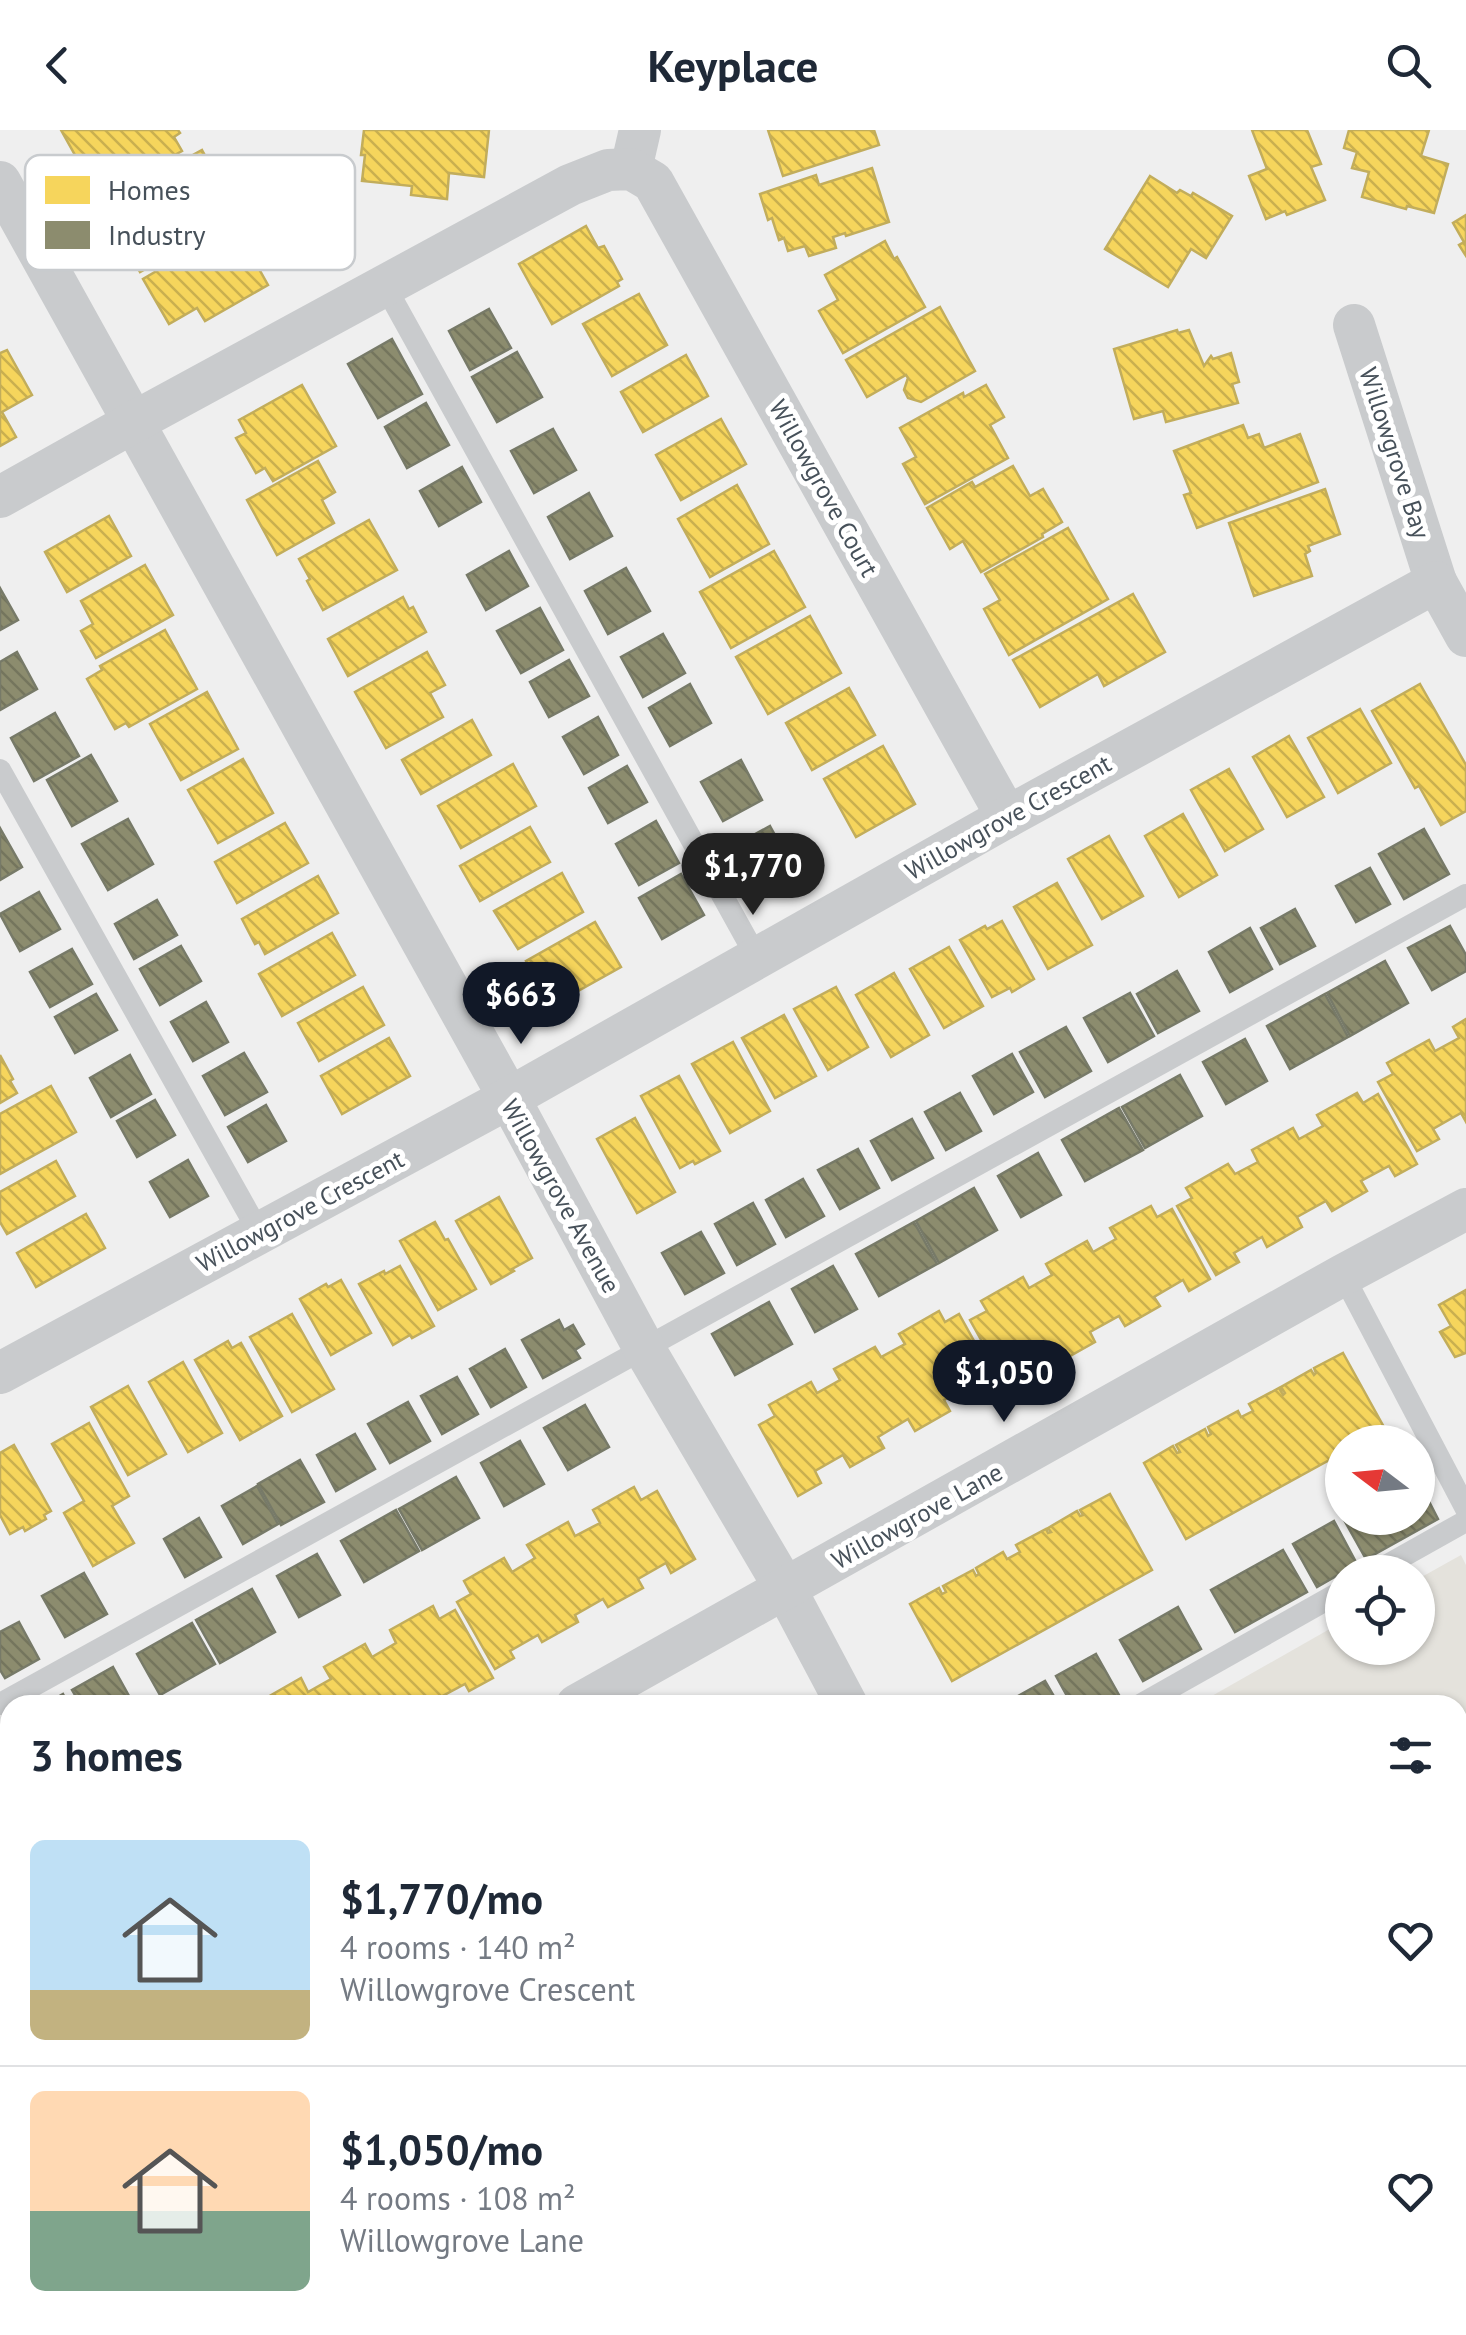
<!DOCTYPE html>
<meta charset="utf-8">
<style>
body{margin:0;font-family:"PT Sans",sans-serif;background:#f2f2f3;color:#1f2937;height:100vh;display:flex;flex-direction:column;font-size:38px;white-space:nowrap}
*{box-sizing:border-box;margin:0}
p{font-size:32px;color:#747a83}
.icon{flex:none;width:55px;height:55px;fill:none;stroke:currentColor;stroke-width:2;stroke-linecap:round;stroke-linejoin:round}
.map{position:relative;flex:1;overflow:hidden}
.side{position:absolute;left:0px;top:1565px;width:1468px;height:640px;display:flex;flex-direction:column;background:#fff;border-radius:30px 30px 0 0;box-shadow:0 2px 8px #0004}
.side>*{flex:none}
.needle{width:65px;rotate:286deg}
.tools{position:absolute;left:1325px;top:1295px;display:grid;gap:20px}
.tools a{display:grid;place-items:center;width:110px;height:110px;border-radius:50%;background:#fff;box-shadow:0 2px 8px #0004;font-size:50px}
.price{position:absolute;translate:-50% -85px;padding:0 22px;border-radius:35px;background:#111827;color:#fff;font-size:32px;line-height:65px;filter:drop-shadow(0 2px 5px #0008)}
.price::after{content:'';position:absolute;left:50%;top:60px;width:30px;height:22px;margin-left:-15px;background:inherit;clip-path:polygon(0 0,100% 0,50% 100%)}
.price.current{background:#222;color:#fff}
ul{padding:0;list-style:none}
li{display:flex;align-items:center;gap:30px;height:250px;padding:0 30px}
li+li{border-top:2px solid #e0e1e3}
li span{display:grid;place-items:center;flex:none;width:280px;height:200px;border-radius:15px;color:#555}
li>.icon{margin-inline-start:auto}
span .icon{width:120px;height:120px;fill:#fffc;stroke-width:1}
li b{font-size:42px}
h2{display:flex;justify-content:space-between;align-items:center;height:120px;padding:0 30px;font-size:42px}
header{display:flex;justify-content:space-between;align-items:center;height:130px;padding:0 30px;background:#fff;font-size:45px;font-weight:700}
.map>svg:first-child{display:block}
.commercial{fill:#e4e2dc}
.forest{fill:url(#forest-crowns)}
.homes{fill:url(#homes-back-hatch);stroke:#c2ad5b;stroke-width:2.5}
.industry{fill:url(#industry-back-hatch);stroke:#777a68;stroke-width:2.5}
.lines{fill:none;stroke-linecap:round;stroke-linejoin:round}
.path{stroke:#b7c2bf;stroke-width:6;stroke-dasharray:8 5;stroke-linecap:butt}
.lane{stroke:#c9cbcd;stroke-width:22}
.street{stroke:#c9cbcd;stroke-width:42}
.labels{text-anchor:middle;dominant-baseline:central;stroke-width:10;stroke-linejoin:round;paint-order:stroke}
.street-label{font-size:25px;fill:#47515a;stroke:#fff}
.key{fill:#fff;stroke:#c8cbce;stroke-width:2.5}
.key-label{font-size:28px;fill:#47515a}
</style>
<header><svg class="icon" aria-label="back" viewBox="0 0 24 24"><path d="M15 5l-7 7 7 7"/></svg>Keyplace<svg class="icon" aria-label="search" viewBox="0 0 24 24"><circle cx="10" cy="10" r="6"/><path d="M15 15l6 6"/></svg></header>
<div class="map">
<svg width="1466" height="2205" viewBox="0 0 1466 2205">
<defs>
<pattern id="forest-crowns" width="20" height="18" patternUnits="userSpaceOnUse" patternTransform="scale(2.5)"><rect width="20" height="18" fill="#d4eddd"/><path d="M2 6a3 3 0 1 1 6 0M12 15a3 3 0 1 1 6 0" fill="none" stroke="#b7cdc0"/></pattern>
<pattern id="homes-back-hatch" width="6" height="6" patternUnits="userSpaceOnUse" patternTransform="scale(2.5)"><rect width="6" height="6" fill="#f6d55c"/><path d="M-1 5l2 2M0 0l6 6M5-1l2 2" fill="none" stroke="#c9af4f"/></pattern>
<pattern id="industry-back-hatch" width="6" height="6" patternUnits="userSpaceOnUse" patternTransform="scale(2.5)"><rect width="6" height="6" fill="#8c8c6e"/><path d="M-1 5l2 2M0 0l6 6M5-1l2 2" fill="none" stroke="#74755d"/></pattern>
</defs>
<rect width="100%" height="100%" fill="#efefef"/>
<polygon class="commercial" points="1461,1425 1466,1435 1466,2018 1458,2002 1458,1575 1196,1575 1342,1492 1342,1518 1418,1518 1418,1449"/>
<polygon class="forest" points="962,2195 1409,2195 1415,2205 968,2205"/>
<g class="homes">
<polygon points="61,0 178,0 180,3 174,7 182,21 132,48 124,32 111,39 106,30 84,41"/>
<polygon points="364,0 489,0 484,47 449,43 447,69 411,65 412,56 362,51 365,25 361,25"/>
<polygon points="768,0 874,0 879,15 783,46"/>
<polygon points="1252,0 1307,0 1321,34 1311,37 1325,70 1287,85 1285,81 1266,89 1249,46 1267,39"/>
<polygon points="1349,0 1429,0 1421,26 1448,34 1434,83 1407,76 1406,79 1362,67 1369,42 1352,38 1357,22 1344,18"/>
<polygon points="202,20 239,87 140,142 118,103 152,84 147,76 153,72 142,53"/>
<polygon points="872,38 889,92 846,106 845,103 833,107 836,118 809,126 805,116 788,121 784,108 779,110 772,88 768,90 760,64 816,45 819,55"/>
<polygon points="1150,46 1177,63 1180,60 1191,66 1193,63 1232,86 1206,128 1191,119 1168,157 1105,119"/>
<polygon points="1466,85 1466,126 1459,115 1464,112 1453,93"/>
<polygon points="586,96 598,118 604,116 622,149 617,152 619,156 552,194 519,134"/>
<polygon points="241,107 268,155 205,191 197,178 169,194 143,149 184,125 189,133 201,125 202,128"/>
<polygon points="885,111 894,129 897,127 925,177 843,223 819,181 838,170 825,145"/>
<polygon points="639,164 667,215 612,246 583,194"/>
<polygon points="940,177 975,241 921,272 908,268 904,260 908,248 906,245 867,267 846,230"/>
<polygon points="1177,200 1178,203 1189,200 1204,236 1211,226 1213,229 1231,223 1239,252 1232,254 1238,273 1166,292 1163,281 1134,289 1114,219"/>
<polygon points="7,220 32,265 2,282 16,307 0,316 0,223"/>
<polygon points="686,225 708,266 643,302 621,262"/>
<polygon points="302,255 336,316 273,351 265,338 256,343 236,308 246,303 239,290"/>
<polygon points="986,255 1004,287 990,295 1008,328 925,374 903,334 916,327 900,298 963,263 964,267"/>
<polygon points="721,289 746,334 681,370 656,325"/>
<polygon points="1243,295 1248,308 1259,304 1264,318 1300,304 1318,352 1197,398 1184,365 1191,363 1174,321"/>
<polygon points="318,331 335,362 322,370 334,393 277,425 247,370"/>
<polygon points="1013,336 1030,366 1043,359 1062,392 1042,404 1043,407 981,442 963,411 950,419 927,378 972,352 975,357"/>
<polygon points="737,355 769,414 710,447 678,389"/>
<polygon points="1325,359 1340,404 1308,416 1310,421 1305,424 1312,446 1254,466 1229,393"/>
<polygon points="109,386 131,426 67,462 45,422"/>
<polygon points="369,390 397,440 323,480 307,451 310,449 299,429"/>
<polygon points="1068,398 1108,469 1009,525 984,479 1000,470 985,444"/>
<polygon points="774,421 805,477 731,518 700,462"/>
<polygon points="145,435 173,485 96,528 81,501 93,494 81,471"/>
<polygon points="1133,464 1165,522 1104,556 1098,544 1040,577 1013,530"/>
<polygon points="403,467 409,479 413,477 426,502 348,546 328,509"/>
<polygon points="810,486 841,543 768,584 736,527"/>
<polygon points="165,500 197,559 129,597 126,593 115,599 87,549 102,540 100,536"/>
<polygon points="427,522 445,555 430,563 443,587 386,618 355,562"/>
<polygon points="1420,554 1466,635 1466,681 1441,695 1419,656 1415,658 1372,581"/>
<polygon points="849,558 875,605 812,640 786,593"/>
<polygon points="207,562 238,619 181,650 150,594"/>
<polygon points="1360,579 1391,633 1338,663 1308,608"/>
<polygon points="472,590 491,625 421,664 402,630"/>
<polygon points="1289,606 1324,667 1287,687 1253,627"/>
<polygon points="883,616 915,674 856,707 824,649"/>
<polygon points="243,629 273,683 218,713 188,660"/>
<polygon points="513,634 536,676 461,718 438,676"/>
<polygon points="1229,639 1263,699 1225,721 1191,660"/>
<polygon points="1183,684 1217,745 1179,767 1145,706"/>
<polygon points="285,693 308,733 237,773 215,732"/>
<polygon points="530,697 550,732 480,771 460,736"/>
<polygon points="1109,706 1143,766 1102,789 1068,729"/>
<polygon points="562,743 583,782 518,819 494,781"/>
<polygon points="318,746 338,783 265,824 259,812 255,814 242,789"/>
<polygon points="1057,753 1092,815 1048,839 1014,777"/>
<polygon points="1002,791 1034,849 1012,862 1010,858 992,867 960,810 985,796 987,799"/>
<polygon points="595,792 621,837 551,876 526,831"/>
<polygon points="332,803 355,845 282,886 259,844"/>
<polygon points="949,817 983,876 944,898 910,839"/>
<polygon points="894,843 929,905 891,927 856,865"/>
<polygon points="363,857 384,895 319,931 298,893"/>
<polygon points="836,857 868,917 828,940 794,879"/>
<polygon points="784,885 816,946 775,968 742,908"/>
<polygon points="1466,889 1466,992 1461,983 1433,999 1439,1009 1417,1021 1378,952 1393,944 1387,933 1429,910 1435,921 1459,908 1453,897"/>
<polygon points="389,908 410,946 342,984 321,946"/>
<polygon points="733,912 770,981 730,1003 692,934"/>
<polygon points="0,925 13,949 10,951 17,963 0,973"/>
<polygon points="679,946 720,1021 695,1034 693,1031 680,1038 641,966"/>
<polygon points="51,956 76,1002 0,1044 0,984"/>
<polygon points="1357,963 1363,973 1378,964 1417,1034 1395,1046 1389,1036 1361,1051 1367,1061 1332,1081 1326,1071 1297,1087 1302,1097 1267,1117 1262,1107 1234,1123 1239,1132 1216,1145 1177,1076 1192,1068 1186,1058 1228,1034 1235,1044 1258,1032 1252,1020 1293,998 1299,1009 1323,996 1317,985"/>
<polygon points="635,988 675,1062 637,1083 597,1009"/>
<polygon points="56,1031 75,1066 7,1104 0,1092 0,1062"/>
<polygon points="499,1067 532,1128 512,1139 514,1141 491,1154 456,1091"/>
<polygon points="1151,1076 1157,1087 1172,1079 1210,1149 1189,1161 1183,1150 1154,1167 1160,1176 1125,1196 1119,1186 1090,1202 1095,1212 1061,1231 1055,1222 1026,1237 1032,1247 1009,1260 970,1190 987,1181 981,1171 1023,1147 1029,1158 1052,1145 1046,1134 1087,1111 1093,1122 1116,1109 1110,1098"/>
<polygon points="86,1084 105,1118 36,1157 17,1123"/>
<polygon points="435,1092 445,1110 448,1109 476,1159 438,1180 400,1111"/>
<polygon points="400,1136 434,1196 412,1208 410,1205 393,1215 359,1154 384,1141 385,1144"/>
<polygon points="341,1150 371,1203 331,1225 300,1169 326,1154 328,1157"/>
<polygon points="1466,1160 1466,1223 1455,1227 1440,1202 1451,1196 1439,1175"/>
<polygon points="939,1181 945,1192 959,1184 998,1254 978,1265 973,1254 944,1270 950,1281 915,1301 908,1289 878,1307 884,1318 850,1337 843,1325 815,1341 821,1353 798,1366 759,1295 775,1286 769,1275 811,1252 817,1263 840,1250 834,1239 875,1217 881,1227 905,1214 899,1204"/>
<polygon points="292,1184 334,1259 292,1282 250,1207"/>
<polygon points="228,1211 232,1218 241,1213 282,1286 240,1310 195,1230"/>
<polygon points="1343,1223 1385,1299 1361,1312 1342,1312 1342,1323 1186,1409 1144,1333 1173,1316 1177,1323 1180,1322 1176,1315 1205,1299 1208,1306 1211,1304 1208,1297 1238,1281 1241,1287 1253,1281 1249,1274 1279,1258 1283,1265 1285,1263 1281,1257 1311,1240 1314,1245 1316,1243 1314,1238"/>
<polygon points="183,1232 222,1303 188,1322 149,1252"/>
<polygon points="128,1256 166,1324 128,1345 91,1277"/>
<polygon points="89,1293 129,1366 112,1376 134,1413 93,1436 64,1383 84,1371 52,1314"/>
<polygon points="14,1315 51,1381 44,1385 46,1389 25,1401 23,1397 10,1404 0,1385 0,1323"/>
<polygon points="634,1357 641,1370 657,1361 695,1429 671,1443 666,1433 638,1449 643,1458 608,1477 603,1469 575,1485 578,1492 542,1512 538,1505 510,1521 514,1528 495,1539 457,1472 471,1464 464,1451 504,1428 512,1442 535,1428 527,1415 568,1392 575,1406 600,1393 593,1380"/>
<polygon points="1110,1364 1152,1440 952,1551 910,1474 939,1458 942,1464 946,1462 943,1456 973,1440 976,1446 979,1444 976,1438 1003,1422 1007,1429 1020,1422 1016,1415 1046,1399 1048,1403 1051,1402 1048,1398 1077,1381 1080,1386 1083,1385 1080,1380"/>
<polygon points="433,1476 439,1489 455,1480 493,1548 469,1561 465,1554 437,1569 441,1575 260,1575 259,1572 301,1548 308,1562 331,1549 324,1537 365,1514 372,1527 396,1513 390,1500"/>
<polygon points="10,1719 10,1799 0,1805 0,1725"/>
<polygon points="10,1975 10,2055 0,2037 0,1981"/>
<polygon points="282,2195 334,2195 340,2205 287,2205"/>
<polygon points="507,2195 602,2195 607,2205 513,2205"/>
</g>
<g class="industry">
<polygon points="489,179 511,218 470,240 449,201"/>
<polygon points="392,209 422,264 378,288 348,234"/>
<polygon points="517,222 542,267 497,292 472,247"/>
<polygon points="426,273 449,315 407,338 385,297"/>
<polygon points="553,299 576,340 534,363 511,321"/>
<polygon points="462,337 481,372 439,396 420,361"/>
<polygon points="589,363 612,406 570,429 548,387"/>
<polygon points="509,421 528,456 486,480 467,445"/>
<polygon points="626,438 650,481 608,504 585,461"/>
<polygon points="0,458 18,490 0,500"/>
<polygon points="540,478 563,520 521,543 497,501"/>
<polygon points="663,504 685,543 643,567 621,527"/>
<polygon points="17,522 37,559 0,580 0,532"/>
<polygon points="569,530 589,566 549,587 530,552"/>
<polygon points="690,554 711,593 670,616 649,578"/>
<polygon points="55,583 79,626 34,651 11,608"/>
<polygon points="598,587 618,625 584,644 563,607"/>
<polygon points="91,625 117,671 72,696 47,650"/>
<polygon points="741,630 762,670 723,691 701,652"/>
<polygon points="627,636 647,672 608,693 589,658"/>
<polygon points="128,689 153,734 108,760 82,714"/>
<polygon points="656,691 679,733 639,755 616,714"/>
<polygon points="770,696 793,738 752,762 728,719"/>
<polygon points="0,698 22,737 0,750"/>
<polygon points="1424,699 1449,744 1404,769 1379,724"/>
<polygon points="1370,738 1390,774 1356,792 1336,756"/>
<polygon points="681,744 704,785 662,809 639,768"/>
<polygon points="39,762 60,799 20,821 0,784"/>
<polygon points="157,770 177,805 134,829 115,794"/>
<polygon points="1295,779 1315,816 1280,834 1261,798"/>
<polygon points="1450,796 1466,825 1466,841 1432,860 1408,818"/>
<polygon points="1250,798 1272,839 1230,862 1209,822"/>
<polygon points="181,816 201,851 160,875 140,839"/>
<polygon points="72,819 92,854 50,877 30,842"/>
<polygon points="1385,831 1408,873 1350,906 1327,863"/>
<polygon points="1177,841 1199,881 1158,903 1137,864"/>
<polygon points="1130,863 1154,906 1108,932 1084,888"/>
<polygon points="96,864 117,900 75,923 55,887"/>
<polygon points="1325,864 1348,907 1290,939 1267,896"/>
<polygon points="206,872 228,912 193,931 171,892"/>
<polygon points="1066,897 1091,941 1045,967 1020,922"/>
<polygon points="1245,909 1267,951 1226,974 1203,932"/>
<polygon points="244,923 267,962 225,985 203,946"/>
<polygon points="1012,924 1033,962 994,984 973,946"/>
<polygon points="130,925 151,964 111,987 90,948"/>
<polygon points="1180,945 1202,986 1145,1018 1122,977"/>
<polygon points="960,963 981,1001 946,1020 925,982"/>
<polygon points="155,970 175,1005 137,1027 117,991"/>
<polygon points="266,975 286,1011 248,1032 228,997"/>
<polygon points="1119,978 1143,1020 1085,1051 1062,1010"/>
<polygon points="912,989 933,1028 892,1050 871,1011"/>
<polygon points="858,1019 879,1058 840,1079 818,1040"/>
<polygon points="1038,1023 1061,1065 1021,1087 998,1046"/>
<polygon points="188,1030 208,1066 170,1087 150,1052"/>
<polygon points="803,1049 824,1086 786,1107 766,1070"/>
<polygon points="974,1058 997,1100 939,1133 916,1091"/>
<polygon points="753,1073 775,1114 737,1135 715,1094"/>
<polygon points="914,1092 937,1134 879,1166 856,1124"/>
<polygon points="701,1102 724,1143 685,1164 662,1123"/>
<polygon points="833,1136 857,1179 815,1202 792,1159"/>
<polygon points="769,1172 792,1214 735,1245 712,1204"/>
<polygon points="559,1190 564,1200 573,1195 584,1214 575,1220 580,1228 543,1248 522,1210"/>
<polygon points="505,1219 526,1257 491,1277 470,1239"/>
<polygon points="457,1247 478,1284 442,1304 421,1266"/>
<polygon points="408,1272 430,1311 390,1333 368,1294"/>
<polygon points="585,1275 609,1317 568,1340 544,1298"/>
<polygon points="355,1304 375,1339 336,1361 317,1325"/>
<polygon points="520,1311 544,1354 504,1376 481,1333"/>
<polygon points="300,1330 324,1372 281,1395 258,1354"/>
<polygon points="456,1347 479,1388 422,1420 399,1379"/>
<polygon points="1418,1350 1438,1389 1366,1429 1343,1388 1418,1388"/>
<polygon points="257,1356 278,1394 243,1414 222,1376"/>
<polygon points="396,1380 419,1421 364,1452 341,1411"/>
<polygon points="199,1388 221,1427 185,1447 164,1409"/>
<polygon points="1334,1391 1357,1434 1317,1457 1293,1414"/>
<polygon points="1283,1420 1307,1462 1235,1502 1211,1460"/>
<polygon points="317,1424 340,1465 299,1487 277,1446"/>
<polygon points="84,1443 107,1484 65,1507 42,1466"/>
<polygon points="252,1459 275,1502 220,1533 196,1490"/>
<polygon points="1178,1477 1201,1519 1143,1551 1120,1510"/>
<polygon points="19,1492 39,1529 5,1548 0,1540 0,1502"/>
<polygon points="192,1493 215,1534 160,1565 137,1524"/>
<polygon points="1096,1524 1119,1565 1102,1575 1072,1575 1056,1546"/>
<polygon points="113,1537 134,1575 81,1575 72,1560"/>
<polygon points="1045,1551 1059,1575 1002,1575"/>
<polygon points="63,1564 69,1575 44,1575"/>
<polygon points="10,1594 10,1648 0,1654 0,1599"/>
</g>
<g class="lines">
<g class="path">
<polyline points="1458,1980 1466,1995"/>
<polyline points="958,2195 963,2205"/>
<polyline points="1102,2195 1108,2205"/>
<polyline points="1268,2195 1273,2205"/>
<polyline points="1416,2195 1422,2205"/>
<polyline points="1113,2205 1130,2195"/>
</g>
<g class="lane">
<polyline points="385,156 757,828"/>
<polyline points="0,640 260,1104"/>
<polyline points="1343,1145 1466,1379"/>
<polyline points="1375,1442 1466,1391"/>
<polyline points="0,1574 1466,765"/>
<polyline points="1140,1575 1342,1461"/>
<polyline points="1458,2058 1466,2054"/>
<polyline points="0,2155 10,2155"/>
<polyline points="451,2195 457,2205"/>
<polyline points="161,2205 163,2195"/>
</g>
<g class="street">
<polyline points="631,39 640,0"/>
<polyline points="0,52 509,968 645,1220 786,1460 847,1575"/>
<polyline points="1354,195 1436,452"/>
<polyline points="0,367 132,293 570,55 608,40 631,39 653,52 1007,687"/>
<polyline points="0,1243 509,968 1007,687 1436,452 1466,506"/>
<polyline points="577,1575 1343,1145 1466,1079"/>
<polyline points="0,1890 10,1885"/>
<polyline points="1458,2116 1466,2132"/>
<polyline points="890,2195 891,2205"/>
</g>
</g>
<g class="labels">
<g class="street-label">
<text transform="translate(1395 323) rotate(72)">Willowgrove Bay</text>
<text transform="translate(824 358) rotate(61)">Willowgrove Court</text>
<text transform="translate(1008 687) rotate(-29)">Willowgrove Crescent</text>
<text transform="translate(561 1066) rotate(61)">Willowgrove Avenue</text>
<text transform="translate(300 1081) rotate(-28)">Willowgrove Crescent</text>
<text transform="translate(917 1386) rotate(-29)">Willowgrove Lane</text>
</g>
</g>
<rect x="25" y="25" width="330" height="115" rx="15" class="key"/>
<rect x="45" y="46" width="45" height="28" fill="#f6d55c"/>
<rect x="45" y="91" width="45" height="28" fill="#8c8c6e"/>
<g class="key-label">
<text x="108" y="70">Homes</text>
<text x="108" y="115">Industry</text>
</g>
</svg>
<div class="tools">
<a><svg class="needle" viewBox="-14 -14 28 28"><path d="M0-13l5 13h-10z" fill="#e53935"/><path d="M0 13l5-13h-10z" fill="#747a83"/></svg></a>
<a><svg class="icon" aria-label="locate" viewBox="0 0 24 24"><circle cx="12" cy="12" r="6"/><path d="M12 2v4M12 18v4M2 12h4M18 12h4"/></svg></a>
</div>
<b class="price current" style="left:753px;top:788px">$1,770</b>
<b class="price" style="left:521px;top:917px">$663</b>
<b class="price" style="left:1004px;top:1295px">$1,050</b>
<section class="side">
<h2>3 homes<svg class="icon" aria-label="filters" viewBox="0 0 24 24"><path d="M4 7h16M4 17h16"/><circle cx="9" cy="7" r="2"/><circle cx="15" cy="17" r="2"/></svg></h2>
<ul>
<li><span style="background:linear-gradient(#bfe0f5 75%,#c2b280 0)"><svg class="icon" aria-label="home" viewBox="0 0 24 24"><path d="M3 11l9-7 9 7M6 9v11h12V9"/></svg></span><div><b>$1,770/mo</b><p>4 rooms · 140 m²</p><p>Willowgrove Crescent</p></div><svg class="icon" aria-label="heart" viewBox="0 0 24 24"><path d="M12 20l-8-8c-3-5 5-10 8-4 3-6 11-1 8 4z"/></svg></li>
<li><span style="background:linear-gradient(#ffd9b3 60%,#7fa58c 0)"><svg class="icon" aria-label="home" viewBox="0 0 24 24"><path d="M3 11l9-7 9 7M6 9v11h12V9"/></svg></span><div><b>$1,050/mo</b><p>4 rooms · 108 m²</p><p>Willowgrove Lane</p></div><svg class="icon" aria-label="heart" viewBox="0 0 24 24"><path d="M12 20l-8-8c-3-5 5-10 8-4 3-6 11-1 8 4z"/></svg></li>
</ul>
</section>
</div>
